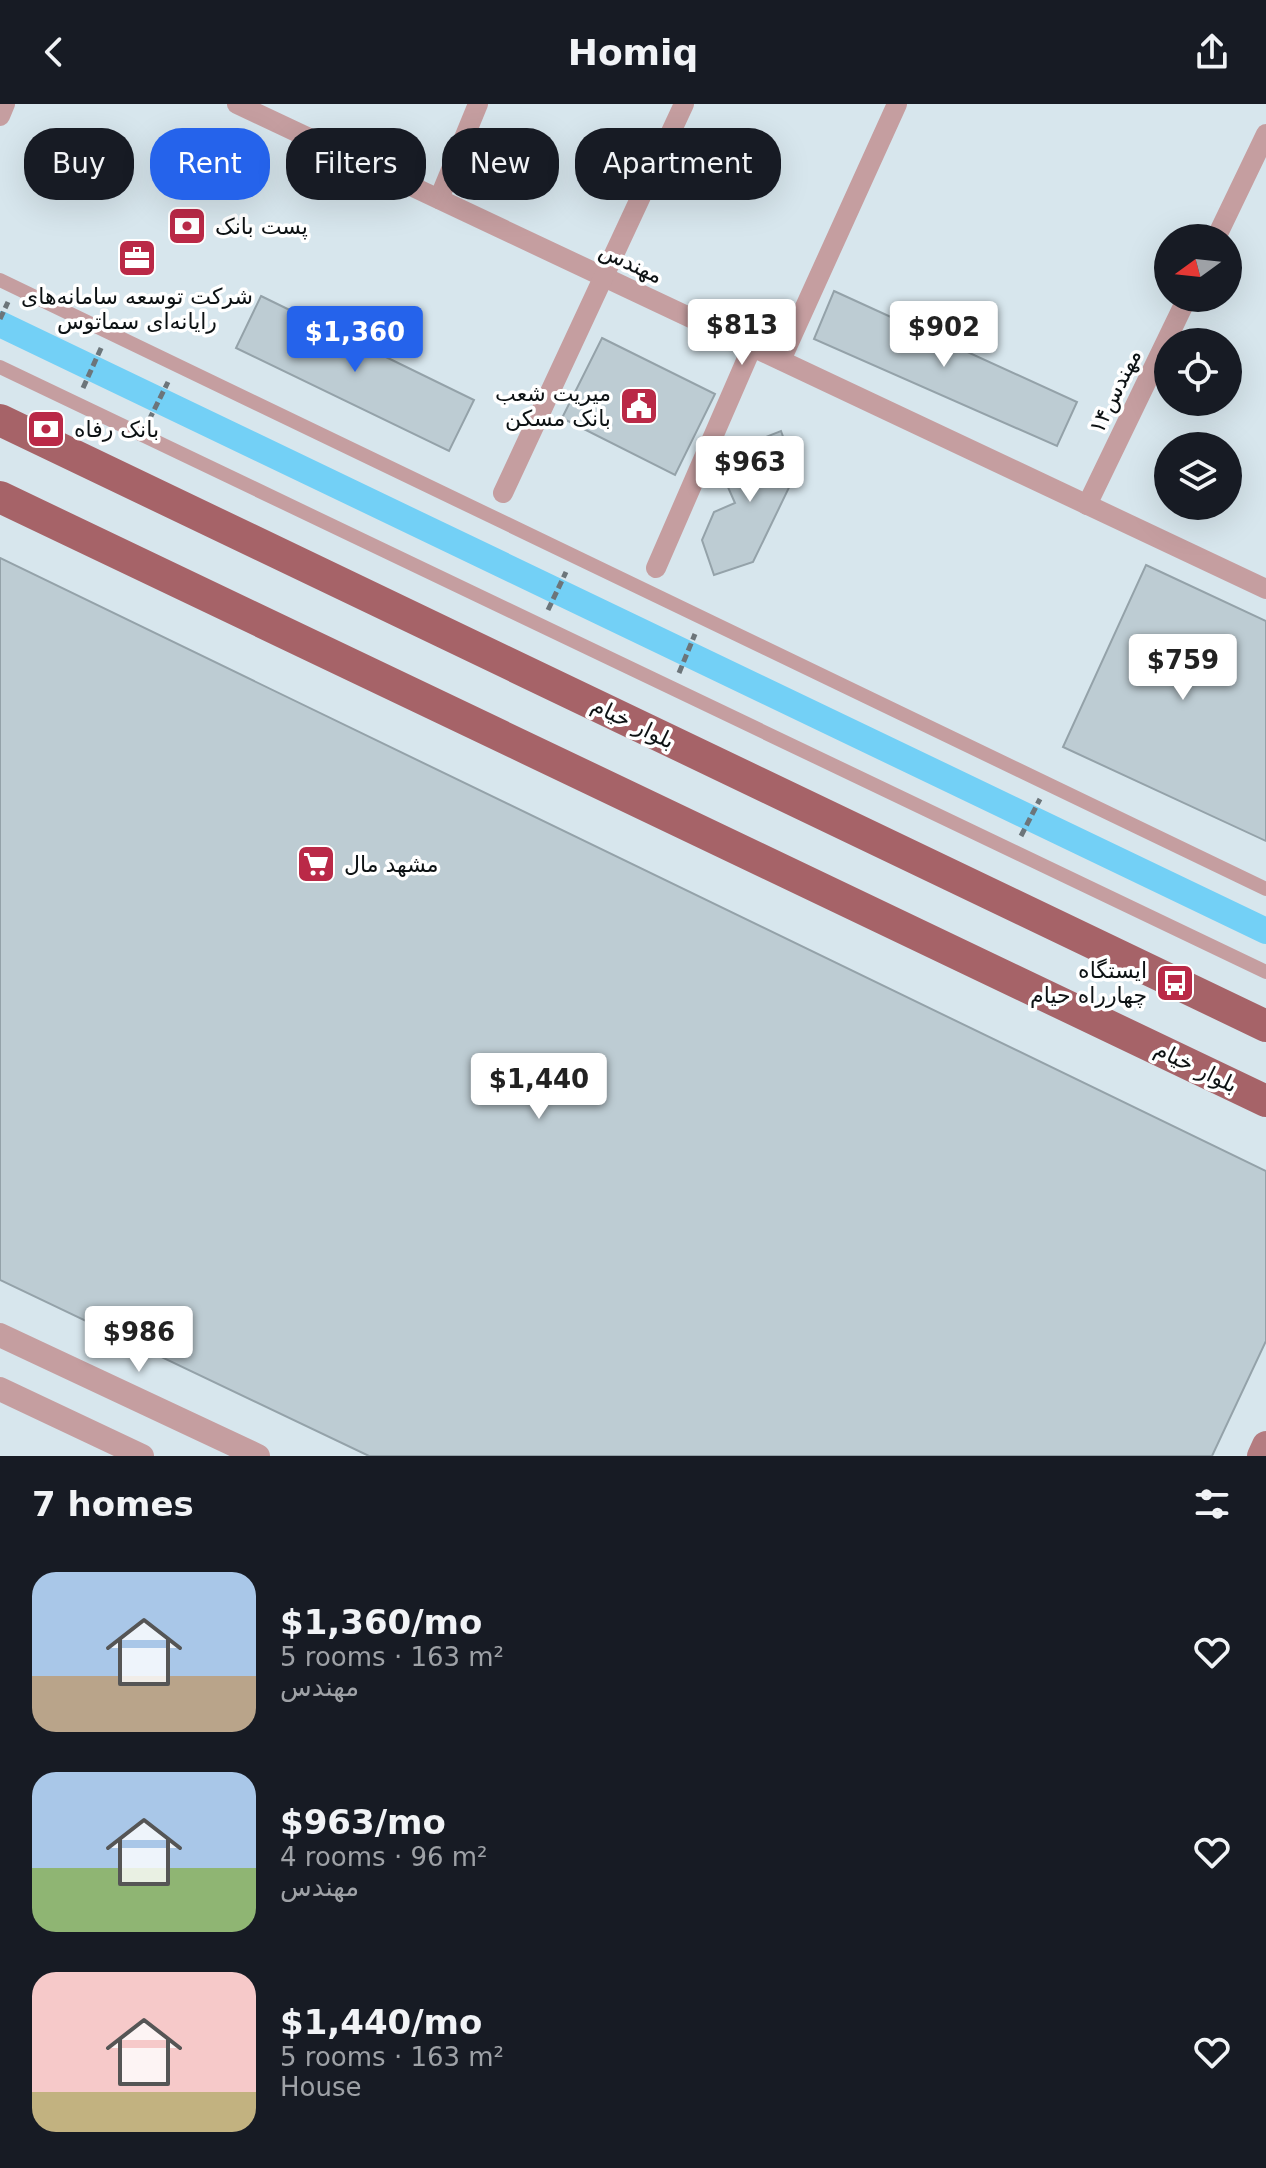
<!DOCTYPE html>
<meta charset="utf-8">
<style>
body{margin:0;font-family:"DejaVu Sans",Vazirmatn,sans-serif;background:#242831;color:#f1f3f6;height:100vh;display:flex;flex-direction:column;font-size:30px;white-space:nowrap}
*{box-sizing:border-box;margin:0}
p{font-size:26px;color:#9ea1a6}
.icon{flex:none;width:44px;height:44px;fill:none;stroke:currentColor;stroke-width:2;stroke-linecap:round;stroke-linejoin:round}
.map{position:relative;height:1352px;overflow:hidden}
.sheet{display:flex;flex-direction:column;background:#171b24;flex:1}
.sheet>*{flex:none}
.banner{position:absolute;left:24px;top:24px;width:800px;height:72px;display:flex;gap:16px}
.needle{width:52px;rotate:255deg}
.tools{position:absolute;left:1154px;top:120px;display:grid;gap:16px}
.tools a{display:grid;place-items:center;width:88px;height:88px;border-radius:50%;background:#171b24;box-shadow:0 8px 32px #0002;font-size:40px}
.price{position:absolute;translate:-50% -68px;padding:0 18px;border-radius:8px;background:#fff;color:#222;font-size:26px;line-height:52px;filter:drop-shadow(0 2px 4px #0008)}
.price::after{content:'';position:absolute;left:50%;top:48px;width:24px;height:18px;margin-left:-12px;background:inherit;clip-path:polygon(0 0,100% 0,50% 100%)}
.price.current{background:#2563eb;color:#fff}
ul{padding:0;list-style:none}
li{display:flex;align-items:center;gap:24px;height:200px;padding:0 32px}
li span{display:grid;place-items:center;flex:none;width:224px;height:160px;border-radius:24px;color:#555}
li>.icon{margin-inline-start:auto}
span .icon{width:96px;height:96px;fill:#fffc;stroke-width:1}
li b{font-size:34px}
h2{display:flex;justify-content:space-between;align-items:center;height:96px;padding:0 32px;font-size:34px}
.chip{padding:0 28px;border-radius:32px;background:#171b24;box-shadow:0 8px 32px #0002;font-size:28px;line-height:72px}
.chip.current{background:#2563eb;color:#fff}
header{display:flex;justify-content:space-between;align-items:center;height:104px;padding:0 32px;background:#171b24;font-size:36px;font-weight:700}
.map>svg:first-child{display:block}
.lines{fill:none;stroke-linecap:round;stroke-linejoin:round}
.canal{stroke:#73d0f6;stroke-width:26}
.building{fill:#bdccd3;stroke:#94a2a9;stroke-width:2}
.path{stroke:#6c757a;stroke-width:5;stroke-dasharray:8 4;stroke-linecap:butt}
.pedestrian{stroke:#c59ea0;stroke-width:14}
.minor{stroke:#c59ea0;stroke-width:20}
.tertiary{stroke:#c59ea0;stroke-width:24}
.secondary{stroke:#b47c80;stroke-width:28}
.primary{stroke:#a66368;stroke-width:32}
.labels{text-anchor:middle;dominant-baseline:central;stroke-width:7;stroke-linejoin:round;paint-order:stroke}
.poi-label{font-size:22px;fill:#0d1214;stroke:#fff;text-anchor:start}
.street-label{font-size:22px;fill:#0d1214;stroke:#fff}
</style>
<header><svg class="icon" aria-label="back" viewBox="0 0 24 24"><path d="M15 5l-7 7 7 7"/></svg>Homiq<svg class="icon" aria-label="share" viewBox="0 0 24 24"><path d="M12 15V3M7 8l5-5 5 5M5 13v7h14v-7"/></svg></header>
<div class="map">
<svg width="1266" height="1352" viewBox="0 0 1266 1352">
<rect width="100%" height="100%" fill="#d7e6ed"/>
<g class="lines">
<polyline class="canal" points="0,220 1266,827"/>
</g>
<g class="building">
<polygon points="834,187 1077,298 1057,342 814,235"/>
<polygon points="261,192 474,296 449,347 236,244"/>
<polygon points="602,234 715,290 675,371 562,314"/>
<polygon points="781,327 796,369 753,458 714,471 702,436 714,408 735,399 727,381 743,342"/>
<polygon points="0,454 1266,1067 1266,1237 1212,1352 369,1352 0,1176"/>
<polygon points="1146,461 1266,517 1266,737 1063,643"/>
</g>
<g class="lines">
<g class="path">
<polyline points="0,215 8,198"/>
<polyline points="83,284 102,242"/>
<polyline points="149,316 168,278"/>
<polyline points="548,506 566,468"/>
<polyline points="679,569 695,530"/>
<polyline points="1021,732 1040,695"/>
</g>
<g class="pedestrian">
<polyline points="0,176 1266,785"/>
<polyline points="0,263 1266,868"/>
</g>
<g class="minor">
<polyline points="237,0 1266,485"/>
<polyline points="0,12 5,0"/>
<polyline points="439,95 478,0"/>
<polyline points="1216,134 1266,30"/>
<polyline points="781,256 897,0"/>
<polyline points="503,389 684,0"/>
<polyline points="1087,401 1187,194"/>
<polyline points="656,464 752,243"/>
</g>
<g class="tertiary">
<polyline points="0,1231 258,1352"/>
<polyline points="0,1285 142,1352"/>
</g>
<polyline class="secondary" points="1261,1352 1266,1341"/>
<g class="primary">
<polyline points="0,316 1266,922"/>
<polyline points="0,393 1266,997"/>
</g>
</g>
<defs>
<symbol id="bank-square" viewBox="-11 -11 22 22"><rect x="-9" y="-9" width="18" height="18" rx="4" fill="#ba2947" stroke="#fff"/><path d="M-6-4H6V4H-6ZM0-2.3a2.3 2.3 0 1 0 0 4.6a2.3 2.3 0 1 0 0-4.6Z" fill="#fff"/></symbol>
<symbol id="office-square" viewBox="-11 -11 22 22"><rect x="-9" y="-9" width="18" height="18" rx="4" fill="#ba2947" stroke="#fff"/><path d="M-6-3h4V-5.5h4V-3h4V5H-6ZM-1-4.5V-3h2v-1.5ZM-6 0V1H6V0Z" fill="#fff"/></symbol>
<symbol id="civic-square" viewBox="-11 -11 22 22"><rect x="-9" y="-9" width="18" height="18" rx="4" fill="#ba2947" stroke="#fff"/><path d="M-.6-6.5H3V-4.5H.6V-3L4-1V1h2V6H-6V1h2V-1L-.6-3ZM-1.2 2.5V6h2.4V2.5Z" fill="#fff"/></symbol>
<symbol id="supermarket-square" viewBox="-11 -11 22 22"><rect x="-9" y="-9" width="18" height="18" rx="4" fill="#ba2947" stroke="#fff"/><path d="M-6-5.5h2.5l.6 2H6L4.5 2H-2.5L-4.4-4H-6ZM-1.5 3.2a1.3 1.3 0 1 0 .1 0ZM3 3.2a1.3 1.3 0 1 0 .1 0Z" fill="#fff"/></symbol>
<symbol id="bus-square" viewBox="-11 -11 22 22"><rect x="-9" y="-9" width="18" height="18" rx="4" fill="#ba2947" stroke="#fff"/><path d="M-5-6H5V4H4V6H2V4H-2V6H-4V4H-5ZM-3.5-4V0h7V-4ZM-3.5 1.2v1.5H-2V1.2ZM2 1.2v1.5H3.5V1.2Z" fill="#fff"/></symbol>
</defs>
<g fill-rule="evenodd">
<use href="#bank-square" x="165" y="100" width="44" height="44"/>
<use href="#office-square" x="115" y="132" width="44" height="44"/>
<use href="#civic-square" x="617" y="280" width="44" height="44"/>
<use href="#bank-square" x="24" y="303" width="44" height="44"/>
<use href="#supermarket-square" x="294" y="738" width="44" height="44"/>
<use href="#bus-square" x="1153" y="857" width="44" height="44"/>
</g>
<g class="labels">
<g class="poi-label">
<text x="215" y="122">پست بانک</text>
<text x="137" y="192" text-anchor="middle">شرکت توسعه سامانه‌های<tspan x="137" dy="25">رایانه‌ای سماتوس</tspan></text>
<text x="611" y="289" text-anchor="end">میریت شعب<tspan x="611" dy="25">بانک مسکن</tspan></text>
<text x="74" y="325">بانک رفاه</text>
<text x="344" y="760">مشهد مال</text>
<text x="1147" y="866" text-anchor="end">ایستگاه<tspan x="1147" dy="25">چهارراه حیام</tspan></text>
</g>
<g class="street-label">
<text transform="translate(631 159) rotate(25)">مهندس</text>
<text transform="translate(1115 287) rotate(-64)">مهندس۱۴</text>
<text transform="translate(633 619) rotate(26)">بلوار خیام</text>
<text transform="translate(1196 963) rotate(26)">بلوار خیام</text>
</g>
</g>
</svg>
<div class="tools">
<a><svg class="needle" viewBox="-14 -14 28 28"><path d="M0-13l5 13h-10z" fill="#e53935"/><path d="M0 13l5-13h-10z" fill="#9ea1a6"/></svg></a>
<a><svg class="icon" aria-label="locate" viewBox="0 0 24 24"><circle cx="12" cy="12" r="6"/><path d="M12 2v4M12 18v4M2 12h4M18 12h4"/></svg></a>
<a><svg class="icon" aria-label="layers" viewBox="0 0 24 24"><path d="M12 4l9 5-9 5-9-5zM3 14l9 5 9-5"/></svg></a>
</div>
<b class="price" style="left:742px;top:263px">$813</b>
<b class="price" style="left:944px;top:265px">$902</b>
<b class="price current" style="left:355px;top:270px">$1,360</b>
<b class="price" style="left:750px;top:400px">$963</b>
<b class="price" style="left:1183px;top:598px">$759</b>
<b class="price" style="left:539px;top:1017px">$1,440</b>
<b class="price" style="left:139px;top:1270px">$986</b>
<div class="banner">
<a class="chip">Buy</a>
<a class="chip current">Rent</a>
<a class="chip">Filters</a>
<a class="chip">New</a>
<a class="chip">Apartment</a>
</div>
</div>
<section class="sheet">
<h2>7 homes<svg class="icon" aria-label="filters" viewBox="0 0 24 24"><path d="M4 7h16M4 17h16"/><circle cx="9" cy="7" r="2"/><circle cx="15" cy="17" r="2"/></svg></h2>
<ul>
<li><span style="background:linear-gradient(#a9c7e8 65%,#b9a48a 0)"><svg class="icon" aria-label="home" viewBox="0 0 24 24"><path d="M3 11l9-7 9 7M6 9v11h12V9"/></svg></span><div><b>$1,360/mo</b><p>5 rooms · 163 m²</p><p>مهندس</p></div><svg class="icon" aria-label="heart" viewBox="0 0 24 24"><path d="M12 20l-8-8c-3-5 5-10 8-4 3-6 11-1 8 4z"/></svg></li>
<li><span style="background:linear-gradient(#a9c7e8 60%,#8fb573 0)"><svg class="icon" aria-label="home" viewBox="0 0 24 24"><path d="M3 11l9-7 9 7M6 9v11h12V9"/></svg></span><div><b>$963/mo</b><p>4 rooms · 96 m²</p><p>مهندس</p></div><svg class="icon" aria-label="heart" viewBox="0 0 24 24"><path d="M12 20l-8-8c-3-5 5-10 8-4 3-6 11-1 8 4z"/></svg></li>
<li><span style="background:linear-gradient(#f6c9c9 75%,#c2b280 0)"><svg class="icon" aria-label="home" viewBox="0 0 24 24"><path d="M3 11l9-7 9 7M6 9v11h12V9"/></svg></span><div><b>$1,440/mo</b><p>5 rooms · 163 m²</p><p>House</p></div><svg class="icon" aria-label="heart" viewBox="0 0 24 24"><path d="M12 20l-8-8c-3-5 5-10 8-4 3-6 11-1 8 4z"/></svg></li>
</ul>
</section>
